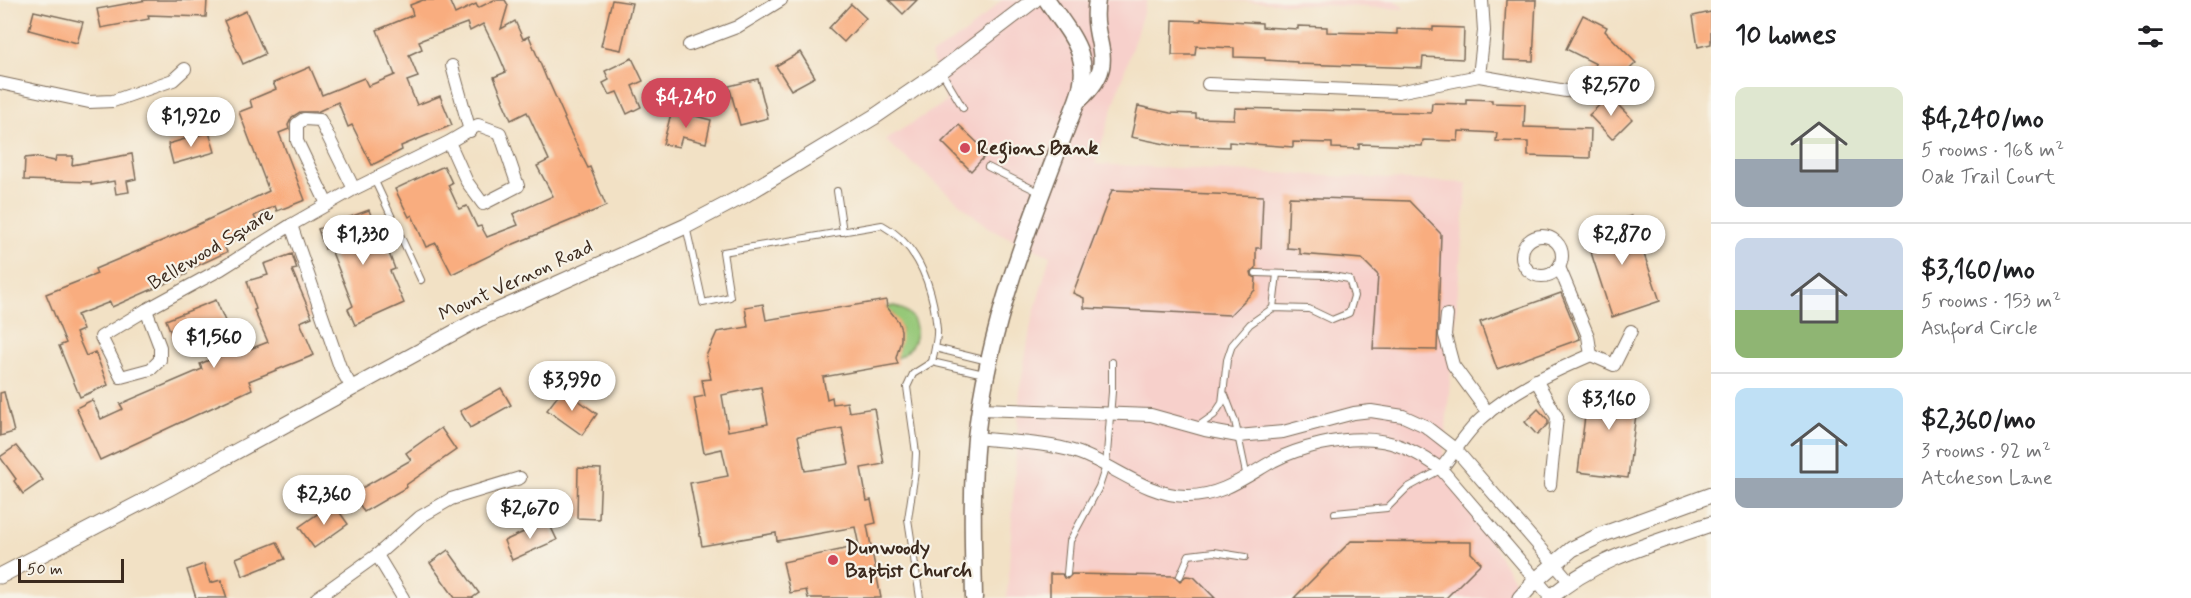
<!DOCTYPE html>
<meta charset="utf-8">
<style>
body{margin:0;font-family:Mynerve,sans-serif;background:#f2f2f2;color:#202124;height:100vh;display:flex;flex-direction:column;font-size:22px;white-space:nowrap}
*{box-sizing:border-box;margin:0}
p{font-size:20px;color:#757577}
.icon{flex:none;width:33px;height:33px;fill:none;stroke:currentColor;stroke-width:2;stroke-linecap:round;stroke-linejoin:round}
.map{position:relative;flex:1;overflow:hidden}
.details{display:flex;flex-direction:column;background:#fff;width:480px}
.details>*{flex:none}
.scale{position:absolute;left:18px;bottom:15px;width:106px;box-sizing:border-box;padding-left:6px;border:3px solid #3b2a1e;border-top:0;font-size:16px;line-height:21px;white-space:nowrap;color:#3b2a1e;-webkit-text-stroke:4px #f7f3e8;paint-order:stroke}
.price{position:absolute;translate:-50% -51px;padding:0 14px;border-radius:21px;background:#fff;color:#222;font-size:20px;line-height:39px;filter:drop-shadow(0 2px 3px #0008)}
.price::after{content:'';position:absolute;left:50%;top:36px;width:18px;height:14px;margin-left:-9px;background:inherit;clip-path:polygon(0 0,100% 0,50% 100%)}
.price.selected{background:#d1495b;color:#fff}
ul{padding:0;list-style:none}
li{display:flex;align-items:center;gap:18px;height:150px;padding:0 24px}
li+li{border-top:2px solid #e0e0e0}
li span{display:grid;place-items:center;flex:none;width:168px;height:120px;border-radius:12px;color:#555}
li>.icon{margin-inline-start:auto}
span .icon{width:72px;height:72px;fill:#fffc;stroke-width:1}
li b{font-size:26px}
h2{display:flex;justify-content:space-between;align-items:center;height:72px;padding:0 24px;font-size:26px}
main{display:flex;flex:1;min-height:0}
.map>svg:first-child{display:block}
.built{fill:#f7d0cb}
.green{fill:#96c878;stroke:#68794b;stroke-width:1.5}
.building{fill:#f9ad7f;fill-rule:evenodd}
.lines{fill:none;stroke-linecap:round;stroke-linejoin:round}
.service-casing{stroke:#7b6a58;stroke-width:8}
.minor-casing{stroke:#7b6a58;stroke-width:14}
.tertiary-casing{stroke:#7b6a58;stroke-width:17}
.secondary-casing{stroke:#7b6a58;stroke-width:19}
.service{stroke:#fff;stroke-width:6}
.minor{stroke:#fff;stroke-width:12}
.tertiary{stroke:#fff;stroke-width:15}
.secondary{stroke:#fff;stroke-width:16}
.poi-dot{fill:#d1495b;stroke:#f7f3e8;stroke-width:2}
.labels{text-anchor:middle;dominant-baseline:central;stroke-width:4.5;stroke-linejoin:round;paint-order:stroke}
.poi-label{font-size:20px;font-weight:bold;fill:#3b2a1e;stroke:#f7f3e8;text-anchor:start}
.street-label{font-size:20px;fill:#3b2a1e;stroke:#f7f3e8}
</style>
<main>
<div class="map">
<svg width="1711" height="598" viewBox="0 0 1711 598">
<rect width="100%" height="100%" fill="#f7f3e8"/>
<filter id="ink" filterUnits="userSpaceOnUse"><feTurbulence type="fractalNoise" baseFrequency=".0167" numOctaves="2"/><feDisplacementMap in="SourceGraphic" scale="12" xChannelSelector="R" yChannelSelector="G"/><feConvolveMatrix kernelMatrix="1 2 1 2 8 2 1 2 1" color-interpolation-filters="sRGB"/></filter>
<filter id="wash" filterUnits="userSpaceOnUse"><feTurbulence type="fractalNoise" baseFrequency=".008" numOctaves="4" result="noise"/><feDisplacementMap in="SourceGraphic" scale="24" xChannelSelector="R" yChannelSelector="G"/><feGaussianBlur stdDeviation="1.35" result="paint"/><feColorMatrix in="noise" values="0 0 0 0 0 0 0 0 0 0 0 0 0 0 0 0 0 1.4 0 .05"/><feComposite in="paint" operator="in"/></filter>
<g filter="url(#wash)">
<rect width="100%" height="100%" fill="#f2e1c5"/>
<g class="built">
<polygon points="1002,0 1147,0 1095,164 1467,183 1443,463 1525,598 1007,598 1020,389 1031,324 1050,256 990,229 885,140 946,102 931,55 967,32"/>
<polygon points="1218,0 1394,0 1405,9"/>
</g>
<path class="green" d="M895 306C899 308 905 310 908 313 924 327 914 353 896 358L895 351 898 350 901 330 892 313H888L887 307Z"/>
<g id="blocks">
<g class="building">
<polygon points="147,0 207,0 206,17 148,15 149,19 101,28 97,9"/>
<polygon points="423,0 449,0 455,14 476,4 478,8 494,0 505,0 508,5 501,29 515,21 523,39 529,36 547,80 548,80 565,118 564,119 588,168 590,167 606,206 509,246 452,274 436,243 426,247 412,215 409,217 395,189 444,166 452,183 448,185 459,209 467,206 477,227 481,226 487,237 518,225 513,214 553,196 537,166 549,160 527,112 511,120 502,100 503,99 494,77 506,72 495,46 495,48 483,24 470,31 467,23 419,41 422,49 409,55 418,77 407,81 417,105 440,96 452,125 401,146 402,150 372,165 352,125 348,127 338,102 317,112 300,112 292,117 288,125 289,129 279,133 305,200 277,211 275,206 254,216 260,228 224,246 227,252 186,271 187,274 112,307 110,302 77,315 83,330 76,333 86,356 95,352 108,385 80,397 59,346 66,343 46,294 97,274 95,269 171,237 269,191 239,112 252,107 250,100 276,89 273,83 310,67 322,95 364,78 368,86 395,75 377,30 413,15 410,5"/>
<polygon points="612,0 632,3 621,50 601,46"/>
<polygon points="889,0 917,0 903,14"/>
<polygon points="1506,0 1536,0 1533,61 1503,60"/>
<polygon points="851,4 866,18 844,42 829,28"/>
<polygon points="34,11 83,22 77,43 29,30"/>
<polygon points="246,11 265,54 243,64 224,21"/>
<polygon points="1711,12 1711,44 1698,47 1693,16"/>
<polygon points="1583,15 1607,27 1605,31 1636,63 1611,87 1592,68 1596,64 1566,49"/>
<polygon points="1201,19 1262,23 1262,27 1298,29 1298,26 1327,27 1327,32 1365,33 1397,34 1397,29 1433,30 1433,27 1464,28 1463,59 1423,57 1422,68 1390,67 1297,64 1297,62 1265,60 1265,58 1234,57 1234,48 1196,46 1195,55 1172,55 1173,20 1201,21"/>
<polygon points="800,52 815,77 791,90 776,66"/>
<polygon points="632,58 643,81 632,86 641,107 627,114 617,92 609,95 603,83 609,80 605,71"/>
<polygon points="758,79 768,118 740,125 729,86"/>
<polygon points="1609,96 1632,119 1612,139 1589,115"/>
<polygon points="1466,99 1492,100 1492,103 1525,104 1524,127 1591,129 1590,158 1528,156 1528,142 1496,141 1497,133 1459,131 1458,141 1423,140 1422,146 1359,144 1359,149 1332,148 1332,143 1293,142 1293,147 1229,142 1229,147 1170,145 1131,137 1138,106 1170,113 1196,114 1196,118 1234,119 1235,108 1431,113 1432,103 1466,104"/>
<polygon points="672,110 711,120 706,143 682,137 679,147 663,144"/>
<polygon points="959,125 988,153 971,171 942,142"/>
<polygon points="209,132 215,152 173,164 168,144"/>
<polygon points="132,154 136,179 127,181 129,192 116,194 114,181 91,185 91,182 24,180 25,158 34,157 55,161 56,156 73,156 72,165"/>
<polygon points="1112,190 1263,196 1261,248 1256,248 1256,268 1251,272 1252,276 1256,278 1255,290 1230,315 1084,308 1084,298 1073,293"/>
<polygon points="1289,197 1409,201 1441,234 1437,350 1373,349 1378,275 1362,259 1300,254 1300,249 1287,248"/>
<polygon points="369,210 381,242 384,240 395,269 390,271 404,303 355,325 348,309 353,306 330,247 325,249 318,229"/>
<polygon points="1631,216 1660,301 1612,317 1584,231"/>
<polygon points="292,254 297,269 292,270 312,317 300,322 314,355 249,381 252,389 100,460 76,408 92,400 101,419 123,409 120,404 202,369 200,364 235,349 237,354 268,342 254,310 256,309 247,281 268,275 264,264"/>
<polygon points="1561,293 1580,339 1497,369 1480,322"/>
<polygon points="216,300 228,328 187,345 184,338 174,341 166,320"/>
<path d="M886 300 887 307 898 321 901 330V340L896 358 898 364 823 377 827 399 832 397 833 404 847 402 849 412 874 408 884 464 861 468 867 501 871 500 876 523 867 525 881 598H808L806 590 790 593 783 562 859 546 855 527 777 541 776 533 702 546 690 483 728 476 722 449 704 453 694 398 705 396 702 380 711 379 706 356 717 332 748 327 745 307 763 304 766 320ZM761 387 768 424 728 431 722 395ZM842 428 849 464 805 471 798 436Z"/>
<polygon points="1589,384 1639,390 1628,478 1578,472"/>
<polygon points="501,388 511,405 470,428 460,411"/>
<polygon points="563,389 597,414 582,435 547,410"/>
<polygon points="4,392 14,432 0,436 0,393"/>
<polygon points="1538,409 1548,420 1548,424 1537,435 1525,422"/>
<polygon points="441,428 456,450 406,485 407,487 364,512 353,493 411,460 406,453"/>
<polygon points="16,446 43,480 23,494 14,481 16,479 0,457"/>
<polygon points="578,468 601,469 599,519 577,518"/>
<polygon points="333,503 348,524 314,548 299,527"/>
<polygon points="548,521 557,540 512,560 504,541"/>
<polygon points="1351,541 1471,542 1471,553 1481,563 1446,598 1294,598"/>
<polygon points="277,542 285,559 243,576 236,558"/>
<polygon points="448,550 479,593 472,598 455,598 430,563"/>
<polygon points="204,564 210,583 221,580 227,598 196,598 187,570"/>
<polygon points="1050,574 1062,574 1064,578 1067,579 1072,574 1175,576 1180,581 1186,576 1194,577 1215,598 1050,598"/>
</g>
</g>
</g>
<g filter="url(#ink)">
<use href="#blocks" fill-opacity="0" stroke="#7b6a58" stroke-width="1.5"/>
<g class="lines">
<defs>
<g id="service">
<polyline points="941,71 963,108"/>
<polyline points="988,167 1041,193"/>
<polyline points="374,179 421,280"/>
<polyline points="837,191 843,232"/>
<path d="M686 226 703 303 730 297 723 252 882 225C920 246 933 288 937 329 938 339 934 351 932 362L913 374 907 387 916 453 915 472 908 519 920 598"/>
<polyline points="1273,308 1277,274"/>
<polyline points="935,348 988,361"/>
<polyline points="932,362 984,374"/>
<polyline points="1225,395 1235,421 1247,478"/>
<polyline points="1197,427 1214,415 1222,403 1227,360 1232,345 1250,324 1273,308 1309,309 1332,320 1349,313 1354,296 1349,279 1326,275 1256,273"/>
<polyline points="1335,513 1387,508 1407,488 1440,470"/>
<polyline points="1067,574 1070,541 1099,487 1106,466 1112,392 1112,362"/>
<polyline points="1180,576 1189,555 1214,552 1245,557"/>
</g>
<g id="minor">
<polyline points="689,45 737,27 781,0"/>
<polyline points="452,66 470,131"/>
<polyline points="1479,76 1484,31 1482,0"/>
<polyline points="0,83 89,102 113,101 173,80 185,69"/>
<polyline points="1208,84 1398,92 1479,76 1566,91"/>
<polyline points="327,204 297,141 297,124 304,119 320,120 354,189"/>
<polyline points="291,225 340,367 352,388"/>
<circle cx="1542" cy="256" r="20"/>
<polyline points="1559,267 1588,336 1591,355"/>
<polyline points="146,310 221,269 291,225 354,189 449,142 478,125 500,133 518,186 483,204 467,182 449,142"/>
<polygon points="146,310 160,347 160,360 151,369 121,377 101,337"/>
<polyline points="1447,315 1445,335 1453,365 1488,413"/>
<polyline points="1591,355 1614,365 1631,331"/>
<polyline points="1536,380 1557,417 1550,485"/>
<polyline points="980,409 1151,415 1205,430 1238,436 1283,432 1354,413 1371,411 1403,416 1425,426 1456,450 1570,582"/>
<path d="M976 438C1009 442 1045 442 1076 452 1113 464 1145 495 1186 496 1220 497 1245 477 1273 461 1288 453 1304 448 1321 444 1368 433 1402 440 1441 469L1551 597"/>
<path d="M1441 469C1454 453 1466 432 1482 418 1514 389 1552 372 1591 355"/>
<polyline points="377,555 403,598"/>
<polyline points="317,598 377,555 420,517 451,499 520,478"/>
</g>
<g id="tertiary">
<polyline points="0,576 171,487 479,319 686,226 743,196 874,117 941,71 1034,0"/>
<polyline points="1520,598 1536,580 1572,549 1601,535 1711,495"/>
<path d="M1550 598C1595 558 1655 543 1711 524"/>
</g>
<g id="secondary">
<path d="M1080 99C1122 60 1089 45 1097 0"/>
<path d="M974 598C973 545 971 491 976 438 989 320 1034 211 1077 101 1094 56 1071 36 1047 0"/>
</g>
</defs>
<use href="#service" class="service-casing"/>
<use href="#minor" class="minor-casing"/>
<use href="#tertiary" class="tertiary-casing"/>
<use href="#secondary" class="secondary-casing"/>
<use href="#service" class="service"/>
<use href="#minor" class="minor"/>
<use href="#tertiary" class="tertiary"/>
<use href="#secondary" class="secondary"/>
</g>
</g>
<g class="poi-dot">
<circle cx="965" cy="148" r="6"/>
<circle cx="833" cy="560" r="6"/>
</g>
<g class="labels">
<g class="poi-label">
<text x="977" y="148">Regions Bank</text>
<text x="845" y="548">Dunwoody<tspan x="845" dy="23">Baptist Church</tspan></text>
</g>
<g class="street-label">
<text transform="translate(211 249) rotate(-31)">Bellewood Square</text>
<text transform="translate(516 281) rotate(-25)">Mount Vernon Road</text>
</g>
</g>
</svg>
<div class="scale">50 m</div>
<b class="price" style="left:1611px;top:117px">$2,570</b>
<b class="price selected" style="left:686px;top:129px">$4,240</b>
<b class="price" style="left:191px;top:148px">$1,920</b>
<b class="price" style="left:363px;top:266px">$1,330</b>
<b class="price" style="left:1622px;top:266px">$2,870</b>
<b class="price" style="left:214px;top:369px">$1,560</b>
<b class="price" style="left:572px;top:412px">$3,990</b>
<b class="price" style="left:1609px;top:431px">$3,160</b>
<b class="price" style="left:324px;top:526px">$2,360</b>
<b class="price" style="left:530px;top:540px">$2,670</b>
</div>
<section class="details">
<h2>10 homes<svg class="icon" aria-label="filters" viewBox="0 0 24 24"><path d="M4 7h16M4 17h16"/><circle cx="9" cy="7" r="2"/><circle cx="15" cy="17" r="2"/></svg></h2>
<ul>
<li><span style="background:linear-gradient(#dfe7d0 60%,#9aa5b1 0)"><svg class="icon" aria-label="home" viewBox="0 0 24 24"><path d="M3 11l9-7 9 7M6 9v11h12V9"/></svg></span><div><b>$4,240/mo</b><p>5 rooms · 168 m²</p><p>Oak Trail Court</p></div></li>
<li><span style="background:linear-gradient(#c9d6e8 60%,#8fb573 0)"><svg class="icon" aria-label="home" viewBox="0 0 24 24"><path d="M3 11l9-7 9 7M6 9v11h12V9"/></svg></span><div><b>$3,160/mo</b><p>5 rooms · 153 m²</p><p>Ashford Circle</p></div></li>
<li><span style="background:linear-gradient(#bfe0f5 75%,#9aa5b1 0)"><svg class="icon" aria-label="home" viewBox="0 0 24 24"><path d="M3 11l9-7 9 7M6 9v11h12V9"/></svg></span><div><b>$2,360/mo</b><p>3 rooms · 92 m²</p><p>Atcheson Lane</p></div></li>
</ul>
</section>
</main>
